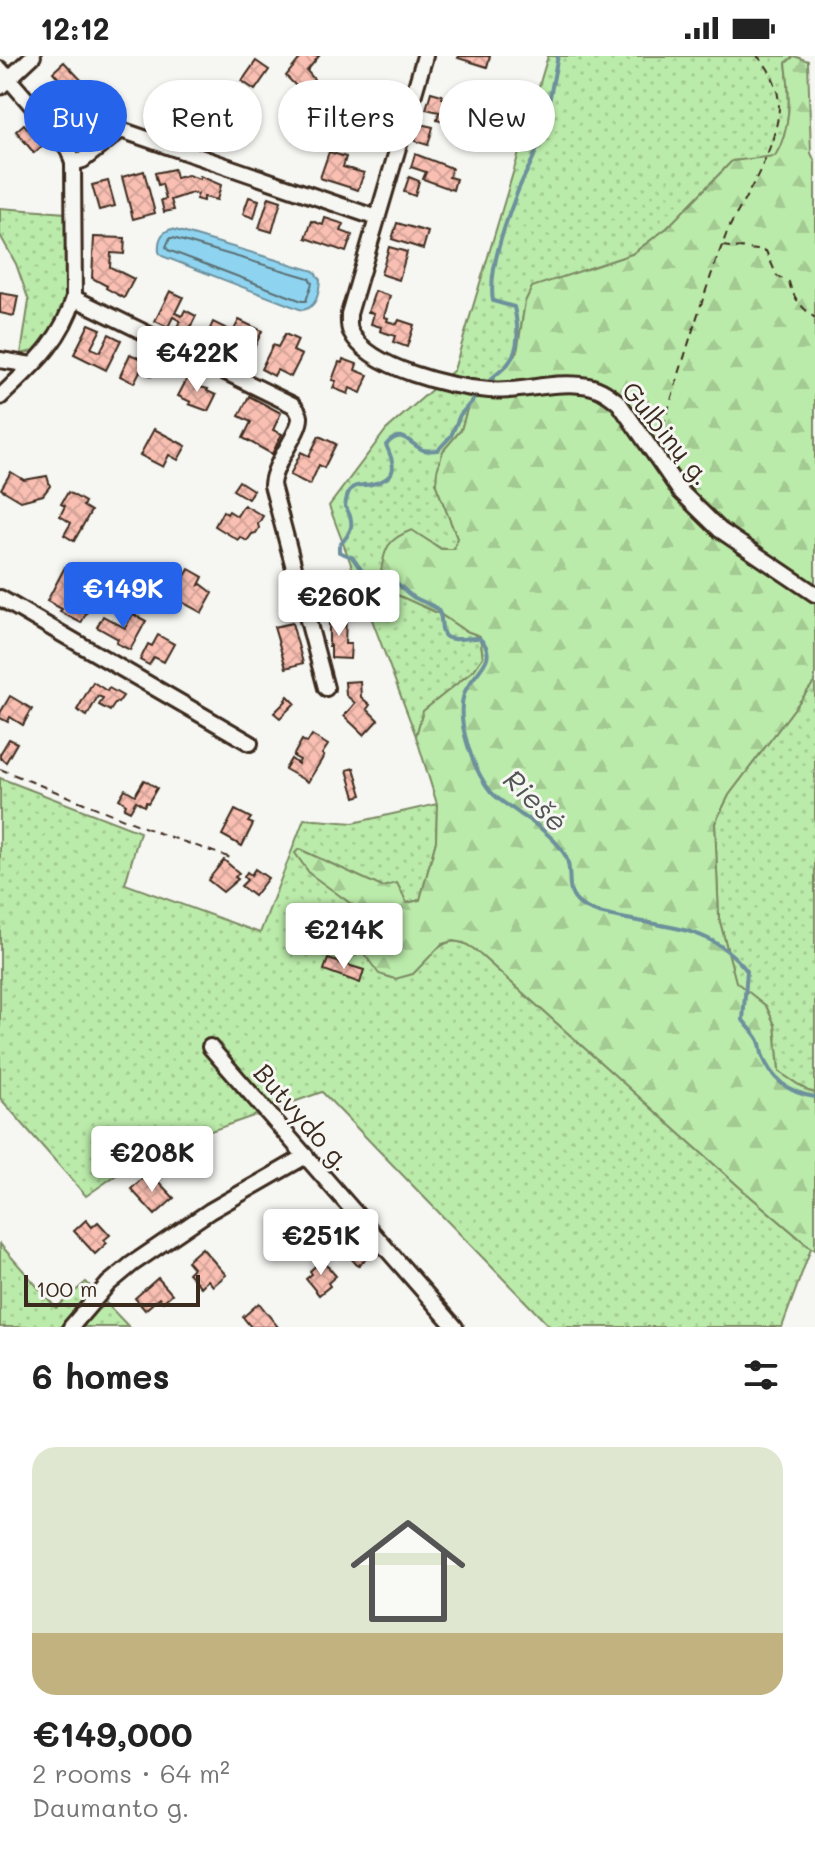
<!DOCTYPE html>
<meta charset="utf-8">
<style>
body{margin:0;font-family:Mali,sans-serif;background:#f2f2f2;color:#222;height:100vh;display:flex;flex-direction:column;font-size:30px;white-space:nowrap}
*{box-sizing:border-box;margin:0}
p{font-size:26px;color:#767676}
.icon{flex:none;width:44px;height:44px;fill:none;stroke:currentColor;stroke-width:2;stroke-linecap:round;stroke-linejoin:round}
.map{position:relative;height:1271px;overflow:hidden}
.panel{display:flex;flex-direction:column;background:#fff;flex:1}
.panel>*{flex:none}
.banner{position:absolute;left:24px;top:24px;width:768px;height:72px;display:flex;gap:16px}
.scale{position:absolute;left:24px;bottom:20px;width:176px;box-sizing:border-box;padding-left:8px;border:4px solid #3b2a1e;border-top:0;font-size:22px;line-height:28px;white-space:nowrap;color:#3b2a1e;-webkit-text-stroke:6px #f6f6f2;paint-order:stroke}
.price{position:absolute;translate:-50% -68px;padding:0 18px;border-radius:8px;background:#fff;color:#222;font-size:26px;line-height:52px;filter:drop-shadow(0 2px 4px #0008)}
.price::after{content:'';position:absolute;left:50%;top:48px;width:24px;height:18px;margin-left:-12px;background:inherit;clip-path:polygon(0 0,100% 0,50% 100%)}
.price.selected{background:#2563eb;color:#fff}
ul{padding:0;list-style:none}
li{display:grid;align-content:center;gap:16px;height:424px;padding:0 32px}
li span{display:grid;place-items:center;height:248px;border-radius:24px;color:#555}
li>.icon{margin-inline-start:auto}
span .icon{width:144px;height:144px;fill:#fffc;stroke-width:1}
li b{font-size:34px}
h2{display:flex;justify-content:space-between;align-items:center;height:96px;padding:0 32px;font-size:34px}
.chip{padding:0 28px;border-radius:36px;background:#fff;box-shadow:0 2px 6px #0004;font-size:28px;line-height:72px}
.chip.selected{background:#2563eb;color:#fff}
.status{display:flex;justify-content:space-between;align-items:center;height:56px;padding:0 40px;background:#fff;direction:ltr}
.status svg{height:22px;fill:currentColor}
.map>svg:first-child{display:block}
.grass{fill:url(#grass-dots);stroke:#7b8a64;stroke-width:2}
.forest{fill:url(#forest-firs);stroke:#7b8a64;stroke-width:2}
.water{fill:#8ed4f0;stroke:#6d909c;stroke-width:2}
.lines{fill:none;stroke-linecap:round;stroke-linejoin:round}
.shore{stroke:#5c6e72;stroke-width:2}
.stream{stroke:#6d909c;stroke-width:4}
.building{fill:url(#building-cross-hatch);stroke:#3b2a1e;stroke-width:2}
.minor-casing{stroke:#3b2a1e;stroke-width:20}
.path{stroke:#3b2a1e;stroke-width:2;stroke-dasharray:8 6;stroke-linecap:butt}
.minor{stroke:#f6f6f2;stroke-width:14}
.labels{text-anchor:middle;dominant-baseline:central;stroke-width:6;stroke-linejoin:round;paint-order:stroke}
.street-label{font-size:26px;fill:#3b2a1e;stroke:#f6f6f2}
.water-label{font-size:28px;font-style:italic;fill:#505452;stroke:#f6f6f2}
</style>
<div class="status"><b>12:12</b><svg viewBox="0 0 49 12"><path d="M0 12V9h3v3zM5 12V6h3v6zM10 12V3h3v9zM15 12V0h3v12zM26 1h20v11H26zM47 4h2v5h-2z"/></svg></div>
<div class="map">
<svg width="815" height="1271" viewBox="0 0 815 1271">
<defs>
<pattern id="grass-dots" width="8" height="8" patternUnits="userSpaceOnUse" patternTransform="scale(2)"><rect width="8" height="8" fill="#bbebaa"/><path d="M2 2h.1M6 6h.1" fill="none" stroke="#a2ca92" stroke-width="1.8" stroke-linecap="round"/></pattern>
<pattern id="forest-firs" width="22" height="20" patternUnits="userSpaceOnUse" patternTransform="scale(2)"><rect width="22" height="20" fill="#bbebaa"/><path d="M5 1l3.5 6h-7zM16 11l3.5 6h-7z" fill="#a2ca92"/></pattern>
<pattern id="building-cross-hatch" width="8" height="8" patternUnits="userSpaceOnUse" patternTransform="scale(2)"><rect width="8" height="8" fill="#f9bfb2"/><path d="M0 0l8 8M0 8l8-8" fill="none" stroke="#d6a499"/></pattern>
</defs>
<rect width="100%" height="100%" fill="#f6f6f2"/>
<filter id="ink" filterUnits="userSpaceOnUse"><feTurbulence type="fractalNoise" baseFrequency=".0125" numOctaves="2"/><feDisplacementMap in="SourceGraphic" scale="16" xChannelSelector="R" yChannelSelector="G"/><feConvolveMatrix kernelMatrix="1 2 1 2 8 2 1 2 1" color-interpolation-filters="sRGB"/></filter>
<g filter="url(#ink)">
<g class="grass">
<path d="M548 0H794L786 7C790 38 792 73 775 101L732 105 667 172 632 198 532 232 525 246 517 297 468 350 461 374 443 395 436 429 457 482 454 493H442L412 475 384 533 440 558 464 574 480 580 483 601 474 614 423 655 416 680 329 450 386 374 454 314Z"/>
<polygon points="0,152 66,157 65,249 47,285 33,295 21,298 29,245 16,208 0,179"/>
<polygon points="815,625 815,1037 808,1035 779,1016 775,969 766,950 736,927 719,862 715,767 729,739"/>
<path d="M0 722 140 776 125 828 260 877 304 763 353 767 437 748 436 785 420 844 407 847 382 831 299 793 336 836 354 850 362 863 366 878 365 899 429 900C445 885 454 880 474 893L744 1135 811 1192 782 1271H550L322 1036 148 1097 86 1140 0 1042Z"/>
<polygon points="0,1188 56,1252 86,1226 129,1271 0,1271"/>
</g>
<path class="forest" d="M794 0 808 5 811 97 815 106V625L729 739 715 767 719 862 736 926 766 950 775 969 779 1016 808 1035 815 1037V1193L811 1192 744 1135 474 893 464 887 453 885 442 888 413 918 395 923 379 918 365 899 366 878 362 863 354 850 310 818 295 797 299 793 382 831 397 827 407 847 420 844 436 785 437 748 416 680 423 655 474 614 483 601 480 580 464 574 440 558 384 533 379 525C385 497 382 485 412 474L441 493H454L457 482 436 429 437 415 443 395 461 374 468 350 517 297 525 246 532 231 632 198 667 172 732 105 775 100C792 73 790 38 786 7Z"/>
<path class="water" d="M172 173 314 215 320 224C319 237 317 252 302 254L162 200 159 196C158 185 160 176 172 173Z"/>
<g class="lines">
<polygon class="shore" points="173,182 309,222 312,227 306,245 302,245 168,194 166,191 170,182"/>
<g class="stream">
<path d="M485 330C491 321 501 316 508 308 521 292 518 269 514 251L493 245C488 216 506 165 517 137 524 119 534 104 540 85 548 57 552 28 558 0"/>
<path d="M479 337 460 359 451 380 438 394C435 394 427 395 423 394 410 389 402 370 386 389 396 410 398 422 372 428 365 430 358 428 352 432 347 436 346 444 345 450 356 467 352 476 339 490V496L352 501 365 519 370 521 387 520C397 525 403 534 412 540 419 545 429 547 436 552 445 559 438 575 446 581 454 586 469 581 479 582 503 603 470 618 464 638 455 665 474 715 491 736 499 745 511 751 520 758 536 768 556 783 565 799 575 816 562 836 581 849 593 857 608 859 622 862 671 872 713 871 747 915L743 964C748 971 756 978 759 985 761 989 761 994 762 998 771 1024 789 1037 815 1041"/>
</g>
</g>
<g class="building">
<polygon points="302,0 319,0 307,15 314,23 303,37 286,20"/>
<polygon points="459,0 490,0 487,11 458,2"/>
<polygon points="256,5 269,14 255,34 242,25"/>
<polygon points="64,6 86,29 72,42 59,27 61,25 53,16"/>
<polygon points="86,29 106,51 89,68 77,55 81,51 72,42"/>
<polygon points="343,35 375,48 366,69 334,56"/>
<polygon points="431,36 442,39 442,42 467,49 460,71 437,64 439,56 426,53"/>
<polygon points="24,68 42,90 34,97 16,75"/>
<polygon points="420,68 433,71 428,89 415,85"/>
<polygon points="329,96 346,101 343,111 364,117 358,134 320,122"/>
<polygon points="415,98 452,112 449,121 456,123 453,134 423,123 426,116 411,111"/>
<polygon points="174,113 176,122 188,119 200,123 200,120 221,129 217,144 204,141 203,145 196,143 198,138 192,137 171,144 174,154 164,156 161,144 166,143 162,128 158,129 155,117"/>
<polygon points="144,115 155,157 133,163 122,121"/>
<polygon points="409,121 419,125 415,140 404,136"/>
<polygon points="108,125 115,150 99,154 92,129"/>
<polygon points="249,141 259,144 254,162 243,158"/>
<polygon points="269,141 281,145 272,176 259,172"/>
<polygon points="325,162 344,168 341,175 352,179 346,196 306,182 312,165 323,169"/>
<polygon points="397,167 428,176 423,193 392,183"/>
<polygon points="94,181 125,182 124,198 111,197 110,211 134,223 124,242 106,232 107,230 92,222"/>
<polygon points="389,191 407,196 399,224 381,218"/>
<polygon points="170,235 183,241 175,257 182,260 185,254 196,260 188,276 177,271 180,265 173,261 168,271 155,265"/>
<polygon points="375,235 390,240 384,261 388,262 387,265 397,268 399,264 414,269 407,291 393,286 395,280 380,275 381,271 371,268 374,257 368,256"/>
<polygon points="0,237 18,240 14,260 0,257"/>
<polygon points="239,264 262,275 251,299 226,287 221,299 202,290 213,266 233,276"/>
<polygon points="89,268 101,273 91,292 100,296 109,278 121,284 106,314 74,298"/>
<polygon points="285,278 298,284 293,295 302,299 291,321 277,314 274,320 261,313 273,289 278,291"/>
<polygon points="146,296 160,303 152,320 140,315 134,327 120,320 130,298 143,304"/>
<polygon points="343,303 357,308 355,314 368,319 361,337 350,332 348,338 333,332 336,325 332,324 339,306 342,307"/>
<polygon points="190,317 200,323 196,330 208,333 207,335 216,339 208,355 189,348 191,346 178,340"/>
<polygon points="249,340 281,357 273,374 282,378 272,398 243,382 251,366 239,360"/>
<polygon points="154,373 186,390 178,404 169,399 163,411 140,399"/>
<polygon points="319,380 336,388 324,412 319,409 310,429 290,419 301,396 309,400"/>
<polygon points="11,416 24,424 47,420 50,430 43,439 21,445 1,433"/>
<polygon points="239,425 253,434 248,443 233,434"/>
<polygon points="68,436 85,446 83,450 91,455 74,485 64,479 71,467 60,460 65,450 61,448"/>
<polygon points="244,449 263,460 258,468 259,472 256,477 252,478 247,485 240,481 238,484 215,470 223,455 227,458 229,455 237,460"/>
<polygon points="65,511 79,519 74,529 68,527 65,533 73,538 69,546 88,554 81,567 60,556 62,553 47,545"/>
<polygon points="189,513 203,521 199,529 201,528 213,537 202,557 178,544 183,536 178,533"/>
<polygon points="133,558 146,565 130,594 116,587 118,583 97,571 103,560 125,572"/>
<polygon points="329,560 346,561 345,588 351,588 350,603 331,602 331,590 329,590"/>
<polygon points="292,567 303,607 286,612 274,571"/>
<polygon points="158,579 174,588 164,606 154,601 149,609 140,604 148,588 152,590"/>
<polygon points="360,625 361,641 370,649 367,653 378,664 364,679 344,660 355,647 346,639 345,626"/>
<polygon points="93,626 107,635 109,632 123,640 118,647 116,646 110,655 99,649 103,642 98,640 87,660 77,654"/>
<polygon points="10,640 32,653 23,669 10,661 8,666 0,662 0,657"/>
<polygon points="288,640 295,647 280,662 274,657 286,645 285,644"/>
<polygon points="312,679 328,689 322,698 324,700 308,726 285,713 291,703 298,708 300,704 293,700 302,684 307,687"/>
<polygon points="9,683 17,687 6,706 0,702 0,698"/>
<polygon points="354,712 362,739 355,741 347,714"/>
<polygon points="144,724 157,732 148,747 146,746 144,750 136,745 130,755 124,752 126,748 119,743 125,733 135,739"/>
<polygon points="235,754 251,762 248,766 253,768 242,790 222,779"/>
<polygon points="224,804 239,817 235,821 238,823 223,836 208,824"/>
<polygon points="255,813 268,822 254,840 241,830 247,824 244,821 247,816 251,819"/>
<polygon points="328,903 364,914 360,927 324,914"/>
<polygon points="149,1116 174,1142 155,1159 131,1133"/>
<polygon points="86,1164 92,1171 98,1166 110,1179 104,1184 107,1187 95,1198 74,1175"/>
<polygon points="338,1167 349,1179 330,1195 319,1184"/>
<polygon points="359,1191 368,1201 358,1210 349,1200"/>
<polygon points="202,1192 226,1219 213,1230 208,1224 201,1231 188,1217 193,1212 187,1205"/>
<polygon points="322,1204 336,1220 328,1227 330,1230 319,1239 306,1223 312,1218 310,1215"/>
<polygon points="158,1222 172,1238 163,1246 159,1242 145,1254 135,1242"/>
<polygon points="259,1247 278,1271 251,1271 243,1261"/>
</g>
<g class="lines">
<defs>
<g id="minor">
<path d="M425 0 349 258C349 265 348 271 351 276 369 313 452 331 489 334 520 337 550 325 581 329 597 330 607 337 619 347L680 435 720 474 815 538"/>
<path d="M0 13 62 84 69 95 73 107 74 242C61 286 32 310 0 341"/>
<polyline points="0,31 33,0"/>
<polyline points="73,107 83,104 121,74 377,162"/>
<path d="M74 242 293 349C296 353 299 355 300 361 301 376 273 407 272 429L326 632"/>
<polyline points="0,304 32,309"/>
<polyline points="0,542 250,687"/>
<polyline points="210,991 455,1271"/>
<polyline points="71,1271 108,1228 132,1208 210,1155 306,1100"/>
</g>
</defs>
<use href="#minor" class="minor-casing"/>
<g class="path">
<path d="M722 190 766 195 777 220 789 226C793 242 802 252 815 262"/>
<path d="M659 384C680 315 700 246 726 179 731 166 740 153 746 141 760 116 773 90 778 61 782 40 773 14 757 0"/>
<polyline points="0,713 156,776 231,802"/>
</g>
<use href="#minor" class="minor"/>
</g>
</g>
<g class="labels">
<g class="street-label">
<text transform="translate(667 377) rotate(51)">Gulbinų g.</text>
<text transform="translate(303 1061) rotate(49)">Butvydo g.</text>
</g>
<g class="water-label">
<text transform="translate(536 744) rotate(44)">Riešė</text>
</g>
</g>
</svg>
<div class="scale">100 m</div>
<b class="price" style="left:197px;top:338px">€422K</b>
<b class="price selected" style="left:123px;top:574px">€149K</b>
<b class="price" style="left:339px;top:582px">€260K</b>
<b class="price" style="left:344px;top:915px">€214K</b>
<b class="price" style="left:152px;top:1138px">€208K</b>
<b class="price" style="left:321px;top:1221px">€251K</b>
<div class="banner">
<a class="chip selected">Buy</a>
<a class="chip">Rent</a>
<a class="chip">Filters</a>
<a class="chip">New</a>
</div>
</div>
<section class="panel">
<h2>6 homes<svg class="icon" aria-label="filters" viewBox="0 0 24 24"><path d="M4 7h16M4 17h16"/><circle cx="9" cy="7" r="2"/><circle cx="15" cy="17" r="2"/></svg></h2>
<ul>
<li><span style="background:linear-gradient(#dfe7d0 75%,#c2b280 0)"><svg class="icon" aria-label="home" viewBox="0 0 24 24"><path d="M3 11l9-7 9 7M6 9v11h12V9"/></svg></span><div><b>€149,000</b><p>2 rooms · 64 m²</p><p>Daumanto g.</p></div></li>
</ul>
</section>
